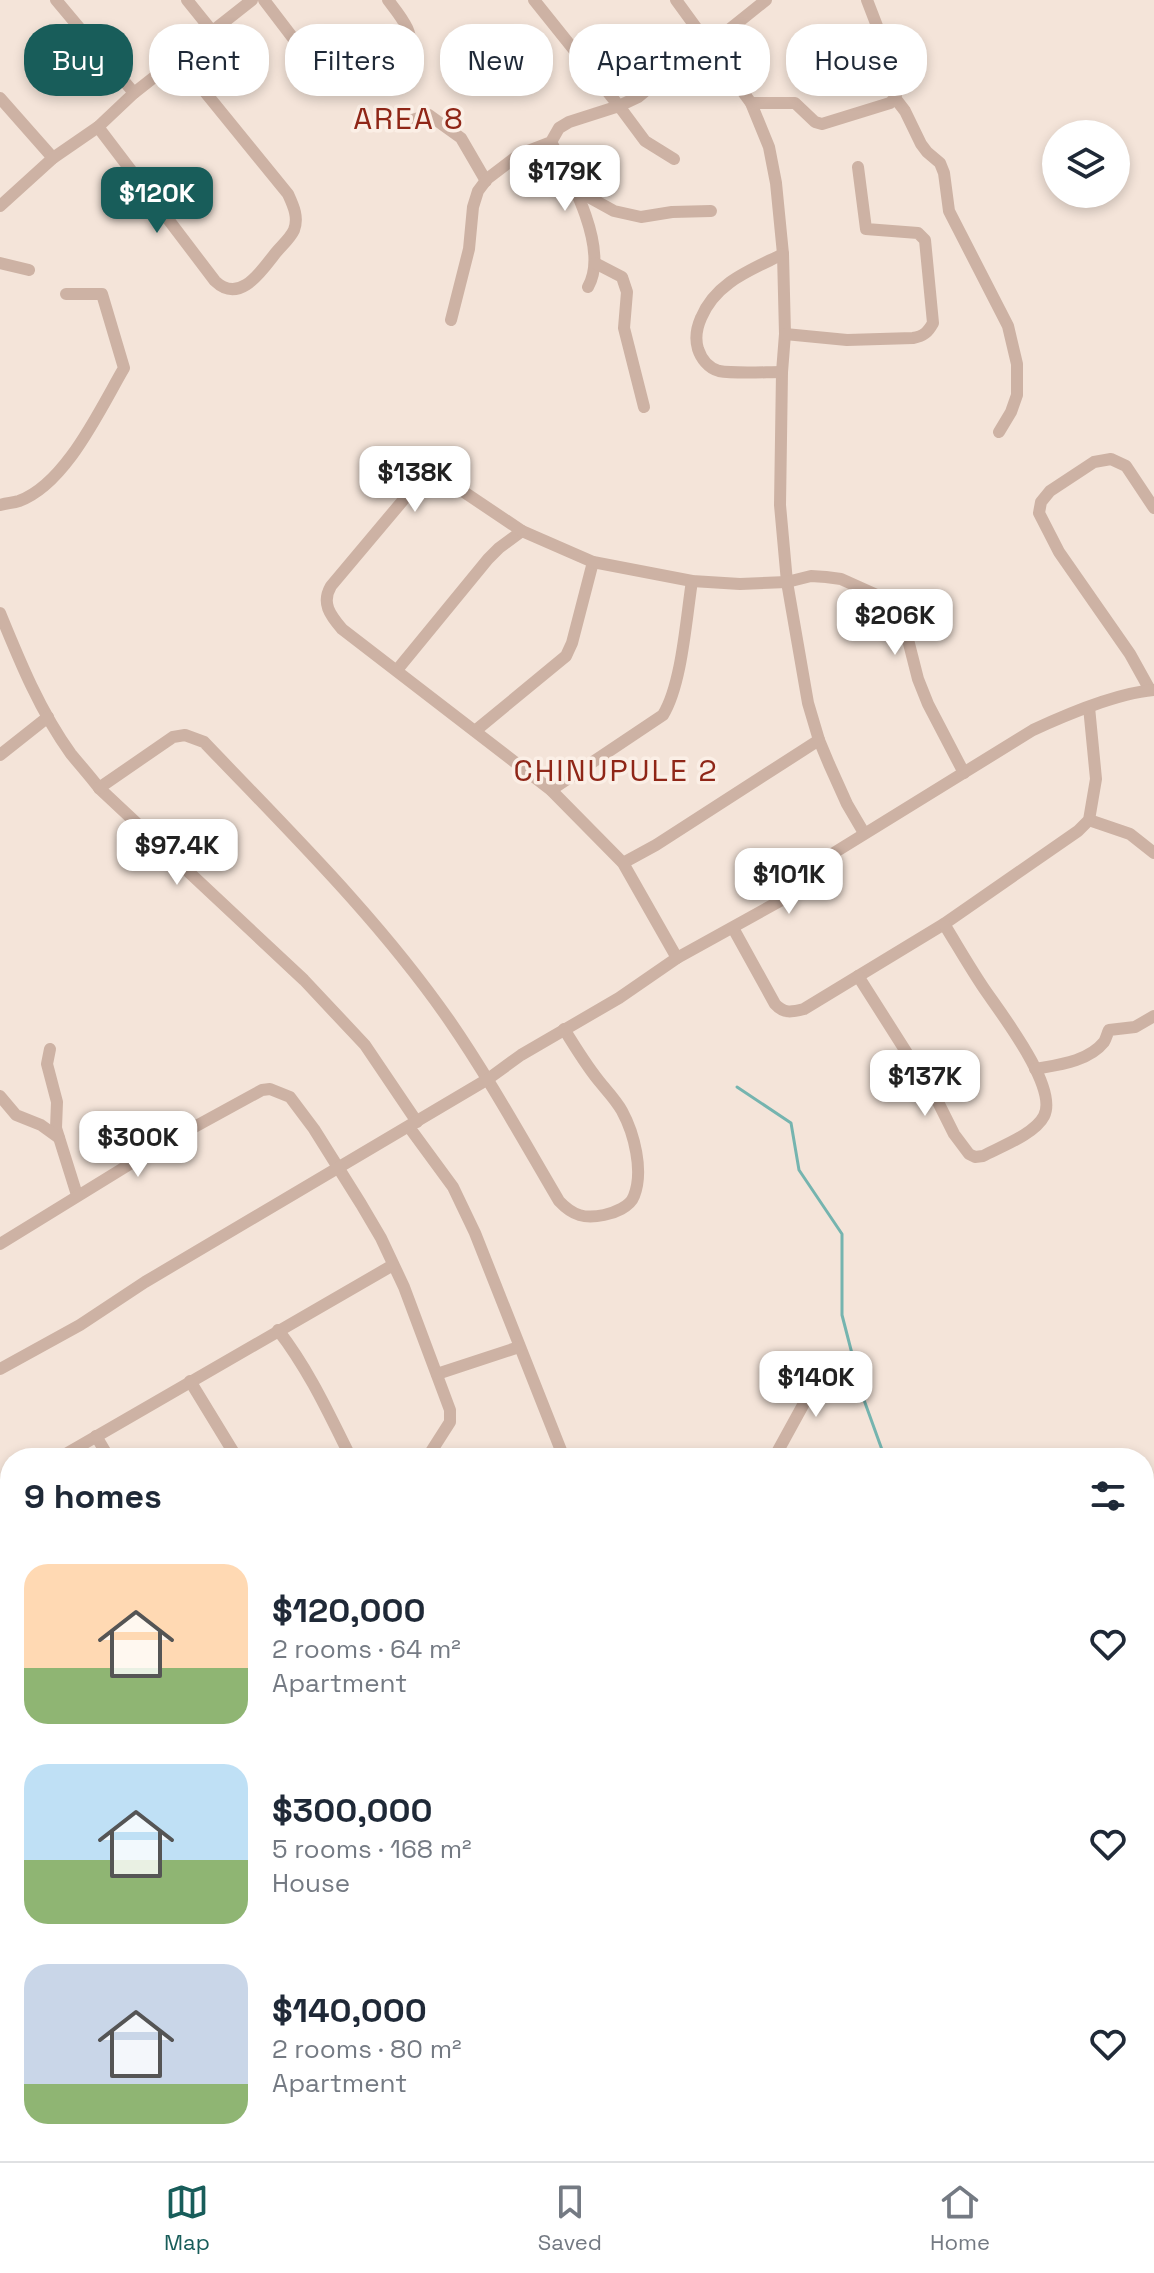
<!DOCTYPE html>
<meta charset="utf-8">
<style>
body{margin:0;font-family:"Space Grotesk",sans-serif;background:#f2f2f3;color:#1f2937;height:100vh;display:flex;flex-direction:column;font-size:30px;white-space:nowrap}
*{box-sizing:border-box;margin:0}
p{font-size:26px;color:#747a83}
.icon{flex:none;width:44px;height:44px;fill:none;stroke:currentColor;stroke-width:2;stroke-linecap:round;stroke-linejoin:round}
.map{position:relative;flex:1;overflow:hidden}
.panel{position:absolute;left:0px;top:1448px;width:1154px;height:714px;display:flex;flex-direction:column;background:#fff;border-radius:32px 32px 0 0;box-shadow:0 4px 12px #0003}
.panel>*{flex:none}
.banner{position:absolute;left:24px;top:24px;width:1106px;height:72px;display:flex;gap:16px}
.tools{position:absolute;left:1042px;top:120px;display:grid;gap:16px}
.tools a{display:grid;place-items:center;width:88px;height:88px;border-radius:50%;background:#fff;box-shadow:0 4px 12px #0003;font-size:40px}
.price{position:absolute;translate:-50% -68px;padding:0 18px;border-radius:16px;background:#fff;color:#222;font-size:26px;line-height:52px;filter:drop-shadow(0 2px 4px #0008)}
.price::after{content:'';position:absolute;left:50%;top:48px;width:24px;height:18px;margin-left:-12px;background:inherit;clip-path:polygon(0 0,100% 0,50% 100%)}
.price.selected{background:#185d5a;color:#fff}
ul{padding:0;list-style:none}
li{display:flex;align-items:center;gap:24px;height:200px;padding:0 24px}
li span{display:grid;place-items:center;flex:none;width:224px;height:160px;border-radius:24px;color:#555}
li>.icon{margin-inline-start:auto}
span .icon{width:96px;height:96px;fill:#fffc;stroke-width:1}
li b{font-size:34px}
h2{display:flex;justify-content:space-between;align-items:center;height:96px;padding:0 24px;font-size:34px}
.chip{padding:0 28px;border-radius:32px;background:#fff;box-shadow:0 4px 12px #0003;font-size:28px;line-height:72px}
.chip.selected{background:#185d5a;color:#fff}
.tabs{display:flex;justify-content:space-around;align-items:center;height:112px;border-top:2px solid #e0e1e3;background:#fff;font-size:22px;color:#747a83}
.tabs a{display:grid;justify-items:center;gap:4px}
.tabs .selected{color:#185d5a}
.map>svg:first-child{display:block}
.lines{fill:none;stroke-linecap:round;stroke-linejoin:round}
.stream{stroke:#75b4af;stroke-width:3}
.minor{stroke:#cdb2a4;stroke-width:12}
.labels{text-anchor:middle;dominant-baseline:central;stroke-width:7;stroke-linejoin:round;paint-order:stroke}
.quarter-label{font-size:30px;letter-spacing:2px;fill:#8f2617;stroke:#fbefe6}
</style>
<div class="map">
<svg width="1154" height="2161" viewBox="0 0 1154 2161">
<rect width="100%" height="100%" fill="#f4e4d9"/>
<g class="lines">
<g class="stream">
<polyline points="737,1087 791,1123 799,1170 842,1234 842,1315 864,1400 885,1458"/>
<polyline points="1144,2044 1154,2050"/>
</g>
<g class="minor">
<polyline points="56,0 134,93"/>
<polyline points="187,0 212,31"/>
<path d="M264 0 325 80C330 84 334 89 341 89 359 91 394 64 409 54 416 33 400 16 388 0"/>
<polyline points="534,0 619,106 638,97 707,40"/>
<polyline points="676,0 751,103 769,147 776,183 783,254 785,334 782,372 780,505 787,582 808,703 819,740 829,764 847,804 864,833"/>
<polyline points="710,45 766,0"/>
<polyline points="0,98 53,158"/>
<polyline points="895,98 905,111 921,144 927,152 940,163 944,173 949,211 1008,326 1017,364 1017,395 1011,412 999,432"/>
<polyline points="751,103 795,103 815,122 822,124 890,103 895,98 897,91 887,52 867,0"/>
<polyline points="395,125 429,115 461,138 486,181"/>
<path d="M98 127 215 281C239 304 260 273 274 255 280 247 290 239 294 230 299 217 293 205 288 194L179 60"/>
<path d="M551 142C570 177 610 249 588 287"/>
<polyline points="576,190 614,211 641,217 672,212 711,211"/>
<polyline points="0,206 53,158 98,127 134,93 252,0"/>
<polyline points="0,263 29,270"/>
<polyline points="595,263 622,277 627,292 624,328 644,407"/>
<polyline points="451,320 469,249 473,207 478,191 487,179 520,154 551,142 559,128 569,122 619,106 645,141 674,159"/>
<path d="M785 334 847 340 913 338C924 336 928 332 933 323L925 240 918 233 866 229 858 167"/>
<path d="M782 372C765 372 735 374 719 371 708 368 701 358 698 349 695 339 697 327 701 318 716 282 751 270 783 254"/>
<path d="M0 505C6 503 13 503 19 501 66 484 100 409 124 368L102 294H66"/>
<path d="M0 613C20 662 40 711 71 754 80 765 90 776 99 788L304 980 365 1045 417 1122"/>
<polyline points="397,670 488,559 499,548 522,531"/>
<polyline points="1150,690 1130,654 1059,552 1039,513 1041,502 1050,491 1094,462 1111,459 1126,466 1154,508"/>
<polyline points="475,731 566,656 572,643 593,562"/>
<polyline points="0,755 48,717"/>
<path d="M99 788 173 737 185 735 204 742C289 831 378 918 449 1020 489 1078 523 1140 559 1201 573 1216 585 1219 604 1215 614 1213 630 1207 634 1196 644 1171 634 1133 622 1111 616 1100 607 1091 599 1081 586 1065 575 1047 564 1029"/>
<path d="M551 790 663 715C682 684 686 619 692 581"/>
<polyline points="1089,820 1130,834 1154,853"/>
<polyline points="623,863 656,845 819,740"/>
<path d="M733 928 775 1004C784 1014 792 1012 804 1009L944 924 1078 831 1089 820 1096 779 1089 707"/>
<path d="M677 958 623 863 551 790 342 629C330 615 321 603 331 586L410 492 429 482 442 481 452 484 522 531 593 562 692 581 740 584 787 582 811 576 826 577 841 579 881 597 894 607 903 620 918 679 928 704 964 773"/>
<path d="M858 976 938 1102 954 1134 969 1154 975 1157 983 1156C1000 1147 1035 1134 1044 1116 1059 1087 999 1011 983 987 969 966 957 945 944 924"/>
<polyline points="50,1049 47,1064 57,1102 56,1128 77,1195"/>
<path d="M1035 1069C1057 1065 1088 1062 1104 1042 1106 1039 1107 1034 1109 1030L1135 1027 1154 1016"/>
<polyline points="0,1096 16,1115 41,1125 59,1138"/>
<polyline points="409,1127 453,1187 475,1233 564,1458"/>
<polyline points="0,1244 156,1148 262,1090 270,1089 290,1097 314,1129 361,1204 381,1238 404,1287 450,1410 450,1422 427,1458"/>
<path d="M278 1330C309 1370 329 1414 351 1458"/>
<path d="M0 1369 80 1325 145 1282 488 1079 521 1055 619 998 677 958 789 896 824 859 1033 730C1065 715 1118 693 1154 690"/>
<polyline points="437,1374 519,1347"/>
<polyline points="190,1381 237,1458"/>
<polyline points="96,1436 109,1458"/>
<polyline points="59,1458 393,1265"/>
<polyline points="774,1458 808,1396 818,1372 838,1361"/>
<polyline points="0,1493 10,1487"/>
<polyline points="0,2079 4,2066"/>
<polyline points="688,2152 691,2161"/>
<polyline points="574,2161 578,2152"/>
</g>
</g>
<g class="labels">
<g class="quarter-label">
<text x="409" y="118">AREA 8</text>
<text x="616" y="770">CHINUPULE 2</text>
</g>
</g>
</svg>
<div class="tools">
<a><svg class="icon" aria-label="layers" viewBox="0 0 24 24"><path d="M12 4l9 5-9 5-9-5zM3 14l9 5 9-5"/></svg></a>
</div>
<b class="price" style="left:565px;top:213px">$179K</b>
<b class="price selected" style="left:157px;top:235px">$120K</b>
<b class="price" style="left:415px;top:514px">$138K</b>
<b class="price" style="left:895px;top:657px">$206K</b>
<b class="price" style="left:177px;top:887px">$97.4K</b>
<b class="price" style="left:789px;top:916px">$101K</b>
<b class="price" style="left:925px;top:1118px">$137K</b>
<b class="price" style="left:138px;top:1179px">$300K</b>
<b class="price" style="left:816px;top:1419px">$140K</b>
<div class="banner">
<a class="chip selected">Buy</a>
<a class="chip">Rent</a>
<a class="chip">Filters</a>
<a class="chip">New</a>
<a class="chip">Apartment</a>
<a class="chip">House</a>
</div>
<section class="panel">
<h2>9 homes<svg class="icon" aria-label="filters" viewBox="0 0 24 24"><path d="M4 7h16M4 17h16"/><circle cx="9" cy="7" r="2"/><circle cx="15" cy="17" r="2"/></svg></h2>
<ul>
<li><span style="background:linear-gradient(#ffd9b3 65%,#8fb573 0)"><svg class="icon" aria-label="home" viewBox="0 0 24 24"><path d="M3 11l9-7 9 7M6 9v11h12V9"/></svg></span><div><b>$120,000</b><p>2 rooms · 64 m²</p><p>Apartment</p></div><svg class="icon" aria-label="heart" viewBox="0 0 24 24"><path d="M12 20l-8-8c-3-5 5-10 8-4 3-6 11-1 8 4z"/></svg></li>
<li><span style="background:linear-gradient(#bfe0f5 60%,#8fb573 0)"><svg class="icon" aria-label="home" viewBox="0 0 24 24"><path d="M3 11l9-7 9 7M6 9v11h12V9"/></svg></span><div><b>$300,000</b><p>5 rooms · 168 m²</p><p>House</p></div><svg class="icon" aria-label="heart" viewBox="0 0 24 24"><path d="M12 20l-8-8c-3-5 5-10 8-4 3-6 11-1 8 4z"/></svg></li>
<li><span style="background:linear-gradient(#c9d6e8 75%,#8fb573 0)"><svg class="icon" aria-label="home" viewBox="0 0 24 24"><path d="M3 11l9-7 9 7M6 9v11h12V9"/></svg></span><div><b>$140,000</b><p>2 rooms · 80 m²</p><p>Apartment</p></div><svg class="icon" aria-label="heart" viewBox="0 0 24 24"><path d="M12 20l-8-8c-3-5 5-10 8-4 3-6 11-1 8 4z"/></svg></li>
</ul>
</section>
</div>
<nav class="tabs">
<a class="selected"><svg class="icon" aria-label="map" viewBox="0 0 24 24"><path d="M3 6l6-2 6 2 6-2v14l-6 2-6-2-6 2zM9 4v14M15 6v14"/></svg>Map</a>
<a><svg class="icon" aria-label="saved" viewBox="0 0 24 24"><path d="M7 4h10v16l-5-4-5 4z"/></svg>Saved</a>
<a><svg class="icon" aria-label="home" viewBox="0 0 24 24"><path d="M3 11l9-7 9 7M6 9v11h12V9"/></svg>Home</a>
</nav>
